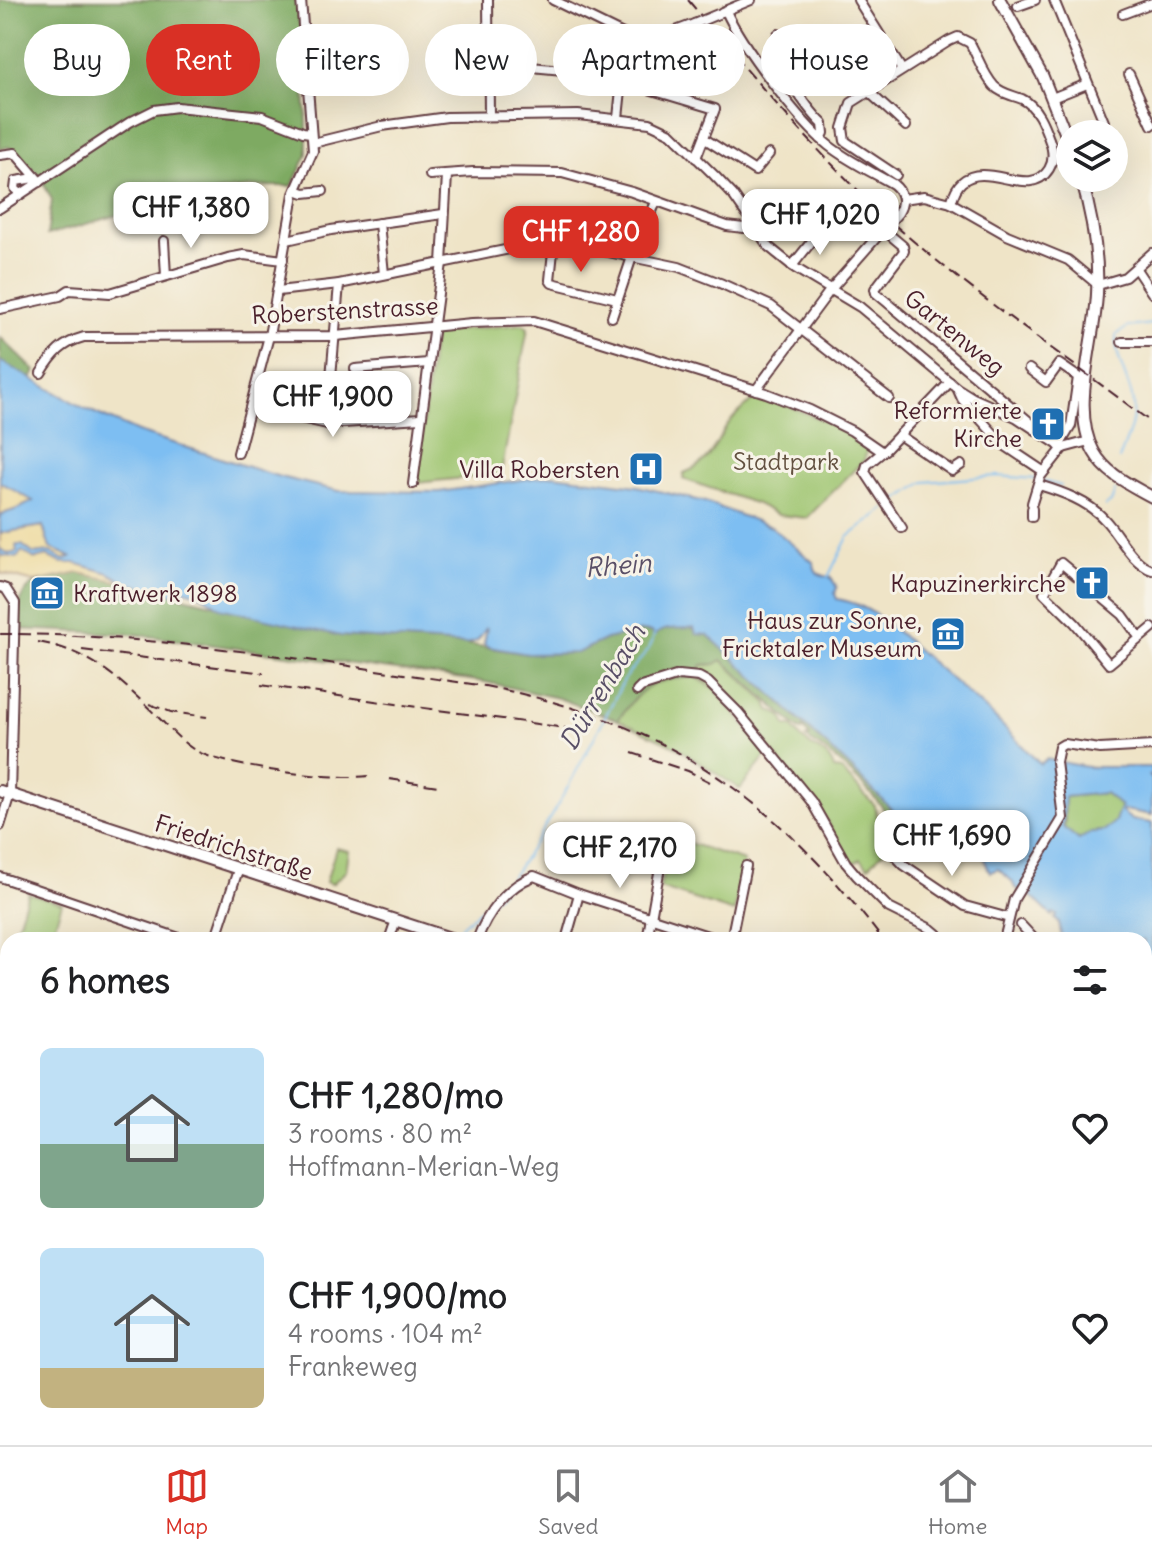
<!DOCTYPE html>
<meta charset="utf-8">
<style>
body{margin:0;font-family:Delius,sans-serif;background:#f6f6f6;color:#202124;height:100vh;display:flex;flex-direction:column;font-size:30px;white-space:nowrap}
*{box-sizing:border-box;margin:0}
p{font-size:26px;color:#757577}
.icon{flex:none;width:44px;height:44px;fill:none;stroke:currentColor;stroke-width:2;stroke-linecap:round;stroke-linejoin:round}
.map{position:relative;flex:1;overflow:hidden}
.side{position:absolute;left:0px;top:932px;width:1152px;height:514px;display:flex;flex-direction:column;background:#fff;border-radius:24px 24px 0 0;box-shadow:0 8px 32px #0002}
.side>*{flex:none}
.banner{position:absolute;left:24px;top:24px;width:1104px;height:72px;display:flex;gap:16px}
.controls{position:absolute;left:1056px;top:120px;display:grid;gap:16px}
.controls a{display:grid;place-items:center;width:72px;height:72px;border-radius:50%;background:#fff;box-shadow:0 8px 32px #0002;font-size:40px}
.price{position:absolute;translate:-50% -68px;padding:0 18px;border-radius:16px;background:#fff;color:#222;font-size:26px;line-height:52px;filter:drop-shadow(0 2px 4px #0008)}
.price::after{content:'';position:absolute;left:50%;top:48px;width:24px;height:18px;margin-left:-12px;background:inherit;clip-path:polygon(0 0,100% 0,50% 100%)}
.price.active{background:#d93025;color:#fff}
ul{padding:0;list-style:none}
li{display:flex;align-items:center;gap:24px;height:200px;padding:0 40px}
li span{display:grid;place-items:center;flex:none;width:224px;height:160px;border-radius:12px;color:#555}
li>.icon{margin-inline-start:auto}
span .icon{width:96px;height:96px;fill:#fffc;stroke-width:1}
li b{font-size:34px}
h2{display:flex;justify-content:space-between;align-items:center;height:96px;padding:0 40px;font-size:34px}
.pill{padding:0 28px;border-radius:36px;background:#fff;box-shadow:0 8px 32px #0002;font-size:28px;line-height:72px}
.pill.active{background:#d93025;color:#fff}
.tab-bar{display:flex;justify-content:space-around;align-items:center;height:112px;border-top:2px solid #e0e0e0;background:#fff;font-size:22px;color:#757577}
.tab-bar a{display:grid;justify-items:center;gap:4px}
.tab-bar .active{color:#d93025}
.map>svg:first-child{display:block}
.green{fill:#9ec570;stroke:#74724e;stroke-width:2}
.forest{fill:#7eaa62;stroke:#646446;stroke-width:2}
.sand{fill:#eeda9e;stroke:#9c7c64;stroke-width:2}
.water{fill:#7dbef2;stroke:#646e8e;stroke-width:2;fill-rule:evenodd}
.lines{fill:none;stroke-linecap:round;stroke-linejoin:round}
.stream{stroke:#7dbef2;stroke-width:2}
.ferry{stroke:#594f67;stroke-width:2;stroke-dasharray:10 8;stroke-linecap:butt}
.minor-casing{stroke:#633d42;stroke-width:12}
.major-casing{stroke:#633d42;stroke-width:14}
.minor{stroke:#fff;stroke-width:8}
.major{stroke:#fff;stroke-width:10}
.rail{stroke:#4a1f2b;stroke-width:2;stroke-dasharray:12 6;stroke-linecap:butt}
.minor-bridge-casing{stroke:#633d42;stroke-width:12;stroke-linecap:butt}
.minor-bridge{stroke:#fff;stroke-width:8}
.labels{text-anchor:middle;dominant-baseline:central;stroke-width:6;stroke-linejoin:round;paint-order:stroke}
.street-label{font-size:24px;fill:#4a1f2b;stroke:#f7f3e8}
.poi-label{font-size:24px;fill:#4a1f2b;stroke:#f7f3e8;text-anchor:end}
.park-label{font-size:24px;fill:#635140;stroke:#f7f3e8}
.water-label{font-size:26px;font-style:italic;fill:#594f67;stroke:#f7f3e8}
</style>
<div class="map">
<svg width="1152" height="1445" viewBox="0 0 1152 1445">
<rect width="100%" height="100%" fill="#f7f3e8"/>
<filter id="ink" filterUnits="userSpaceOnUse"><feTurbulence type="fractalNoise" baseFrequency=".0125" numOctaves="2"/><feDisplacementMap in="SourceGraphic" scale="16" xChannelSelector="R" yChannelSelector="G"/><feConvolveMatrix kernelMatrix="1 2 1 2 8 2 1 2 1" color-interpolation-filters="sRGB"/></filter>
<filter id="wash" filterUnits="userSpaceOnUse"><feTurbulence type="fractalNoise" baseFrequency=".006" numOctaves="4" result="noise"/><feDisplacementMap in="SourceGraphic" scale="32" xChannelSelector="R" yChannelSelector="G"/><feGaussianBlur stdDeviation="1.8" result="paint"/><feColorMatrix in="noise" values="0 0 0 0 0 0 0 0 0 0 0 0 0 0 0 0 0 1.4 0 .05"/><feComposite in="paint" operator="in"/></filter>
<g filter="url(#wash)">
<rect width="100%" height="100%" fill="#efe4c7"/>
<g class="green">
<polygon points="521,210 565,220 561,238 517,228"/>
<polygon points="523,324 528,328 501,474 416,483 434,333"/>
<path d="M760 394 848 431 868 449 864 460 807 518 778 515 757 504 683 479 684 473C715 462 716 435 735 416 743 409 752 401 760 394Z"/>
<path d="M722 660 767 703 770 710 782 716 786 726H792C795 729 797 733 800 737 812 750 829 750 834 769L841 770 875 806 884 851 868 867 861 859 850 865 825 818 732 702 696 675 702 665 715 664Z"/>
<path d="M695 677 715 689 768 754 740 789 671 744 618 720C642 686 652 679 695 677Z"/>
<polygon points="1105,793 1121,806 1115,821 1105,832 1097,831 1079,840 1063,827 1065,823 1064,797"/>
<polygon points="670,837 744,861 734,912 660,888"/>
<polygon points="336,848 349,851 346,871 332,884 326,882"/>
<polygon points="28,893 62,903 50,940 13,940"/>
<polygon points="465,1438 575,1438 578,1445 468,1445"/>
</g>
<g class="forest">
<path d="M0 0H298L307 121V155L292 186C205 184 129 213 47 235L52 200 38 173 9 147 0 149Z"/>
<polygon points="0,337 35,371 31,379 0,361"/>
<path d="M79 573 127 583 341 636 466 644 528 654 577 653 606 639 642 631 653 632 654 635C663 628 684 625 695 629 700 630 704 634 708 635L851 768 905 823 889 848 885 827 889 816C869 789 835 755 806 738L810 736 803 728 801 731 722 660 715 664 702 665 695 677C652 679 642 686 618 720L558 698 485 682 133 634 16 629C20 577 33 583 79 573Z"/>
</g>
<g class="sand">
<polygon points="0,482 30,497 34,501 20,508 0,515"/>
<polygon points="43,526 50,548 72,557 64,560 50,552 34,554 22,545 17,552 9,554 0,549 0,533"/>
<polygon points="22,550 35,559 47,556 62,563 75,563 109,573 127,583 79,573 34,582 0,573 0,555 11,557"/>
</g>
<path class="water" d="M0 361 84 408 138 432 280 477 339 491 439 492 554 475 637 486 705 502 772 527 814 563C815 576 821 574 831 578L837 587 835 594 837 599C856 602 871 610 886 622L993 716 1040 764 1046 759 1087 767H1152V815L1124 810 1122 812 1132 820 1152 823V1049L1144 1042V940H1062L1059 923 1055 919 1057 915 1053 913 1052 916 1030 895 1015 888 1012 881 998 869 990 872C985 864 985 856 979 848L942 845 905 823 851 768 708 635 696 634 694 628C681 629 664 626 654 636L652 632 642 631 606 639 577 653 528 654 489 647 484 644 487 627 477 641 466 644 341 636 220 608C209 599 194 590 179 590L176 595 127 583 109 573 75 563H62L47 556 35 559 22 551 17 558 0 555V549L9 554 17 552 16 545H22L34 554 50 552 64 560 71 557 50 548 43 526 0 533V515L20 508 33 501 0 482ZM1105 793 1121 806 1115 821 1105 831 1091 832 1079 840 1063 827 1065 797Z"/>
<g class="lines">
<g class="stream">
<path d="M1119 459C1127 439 1137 419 1132 397 1127 376 1115 358 1116 335L1128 327 1152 324"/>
<polyline points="1042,481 1061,486"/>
<polyline points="890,505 924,482 997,476 1036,479"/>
<polyline points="1105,506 1111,502 1115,491"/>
<polyline points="827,579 848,537 885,509"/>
<path d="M455 933C468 917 487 907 500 892 550 828 587 751 624 680 633 663 650 656 654 635"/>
<polyline points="0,1117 8,1115"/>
</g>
<polyline class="ferry" points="1149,775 1152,779"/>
</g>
</g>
<g filter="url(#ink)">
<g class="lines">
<defs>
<g id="minor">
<polyline points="488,0 489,115"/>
<polyline points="553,0 633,39 657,38 694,24"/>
<polyline points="858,0 902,70"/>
<polyline points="1054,0 1109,134"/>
<polyline points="1018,6 1035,0"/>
<path d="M726 11C741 45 799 122 828 145 848 161 872 172 893 184 903 192 905 202 898 213L831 289 756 390"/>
<polyline points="722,12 751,0"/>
<polyline points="1123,14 1152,3"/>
<path d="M778 34C768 56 807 109 823 124L824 133 821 139"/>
<polyline points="489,63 595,73 715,109 696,158"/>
<polyline points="1129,74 1152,125"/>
<polyline points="869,92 906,126"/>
<polyline points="1052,98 1087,84"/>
<polyline points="618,118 622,80"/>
<polyline points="705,139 755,171 769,154"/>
<polyline points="313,143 382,126 447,117 578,115 650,123 671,133 714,175 733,195 769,247 795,268 860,307 957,388 973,398 1016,417 1063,448"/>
<polyline points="0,155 15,153 40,182"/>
<polyline points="430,175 473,172 562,173 632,192 727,226 744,228 752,225"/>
<path d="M896 175 845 141 843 128 851 103 949 41 958 37 970 43C978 57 983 74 994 86 1002 94 1012 95 1022 99 1037 106 1044 125 1049 139 1053 149 1055 159 1049 169 1030 200 987 160 962 182 956 187 953 196 951 203"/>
<polyline points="296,190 304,193 323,191"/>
<polyline points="21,194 15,189 16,181 35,178"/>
<polyline points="903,199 924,196 951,203 1007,235 1068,260 1098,285 1125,277 1152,253"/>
<polyline points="0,208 130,122 154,110 177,107 262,116 303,132 311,133"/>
<polyline points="379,223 384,274"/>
<polyline points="884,230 903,246 904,251 875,289 876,293 1031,423"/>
<polyline points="287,240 331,230 443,214"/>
<polyline points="164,241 166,276"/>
<polyline points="554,242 550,280 552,283 617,299"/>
<polyline points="792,266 832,216 841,223"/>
<polyline points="1136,269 1152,293"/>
<polyline points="278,291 339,284 539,243 565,243 679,267 720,283 771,306 889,398"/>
<polyline points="0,309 60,296 69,290 110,293 228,258 244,255 283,260"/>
<polyline points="612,317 632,257 656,202"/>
<polyline points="1122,342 1152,342"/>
<polyline points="355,369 428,363"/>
<polyline points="1029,369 1046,382 1059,364 1078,377 1071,426 1059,446"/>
<path d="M41 373C53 354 62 343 84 337L335 336 472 323 534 321 766 393 810 410 852 431 881 451"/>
<polyline points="958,390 962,399 1004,445 1043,471"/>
<polyline points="253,403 287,415 327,424 421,418"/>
<polyline points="327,424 339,284"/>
<polyline points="899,435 952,471 961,465"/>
<polyline points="238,453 269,336 294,194 313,151 301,0"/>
<polyline points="413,484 442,263 447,175"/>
<path d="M1039 485C1062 492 1088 501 1105 520 1120 536 1131 562 1152 570"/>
<polyline points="1032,503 1040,477 1063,448 1089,441"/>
<polyline points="1032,509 1032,517"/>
<polyline points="902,528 865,472 867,465 885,450 950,382"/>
<polyline points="0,587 6,589 15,603 10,794 0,826"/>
<polyline points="1139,637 1123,615 1061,563 1044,593 1075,623 1109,664 1152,628"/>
<polyline points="637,691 641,687 679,675 699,677 708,682 738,712 811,801 846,863 857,876 889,908 931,929 944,940"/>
<polyline points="885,845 904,865 965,906 1009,918"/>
<polyline points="0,877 185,940"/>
<polyline points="1021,925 1035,940"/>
<polyline points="215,940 238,870"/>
<polyline points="389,940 396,920"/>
<path d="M477 940C487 913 507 886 534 876L579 894 720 940"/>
<polyline points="566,940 579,894"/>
<polyline points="647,940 664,845"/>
<polyline points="731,940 746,866"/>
<polyline points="1004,940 1014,899 1063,818 1056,762 1059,747 1064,744 1100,749 1152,746"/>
<polyline points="0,1018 8,1029"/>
<polyline points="1144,1080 1152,1086"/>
<polyline points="0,1156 8,1168"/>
<polyline points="0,1287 8,1294"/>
<polyline points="0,1348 8,1343"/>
<polyline points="1144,1368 1152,1378"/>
<polyline points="0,1390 8,1398"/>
<polyline points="53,1438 60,1445"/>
<polyline points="127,1438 137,1445"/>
<polyline points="297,1438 303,1445"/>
<polyline points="374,1438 381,1445"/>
<polyline points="463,1438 466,1445"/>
<polyline points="578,1438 581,1445"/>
<polyline points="634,1438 636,1445"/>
<polyline points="813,1438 816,1445"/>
<polyline points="885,1438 888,1445"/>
<polyline points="921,1438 924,1445"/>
<polyline points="1043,1438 1048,1445"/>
<polyline points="12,1445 19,1438"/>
<polyline points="92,1445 96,1438"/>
<polyline points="156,1445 163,1438"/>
<polyline points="236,1445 243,1438"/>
<polyline points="647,1445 669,1438"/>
<polyline points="941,1445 955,1438"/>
</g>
<g id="major">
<polyline points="1000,0 1043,77 1070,145"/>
<path d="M1081 178C1092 215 1099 255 1097 294 1095 341 1070 410 1094 452 1107 475 1131 485 1152 497"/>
<polyline points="0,791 456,940"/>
<polyline points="1144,1092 1152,1096"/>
<polyline points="700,1445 703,1438"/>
</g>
</defs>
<use href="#minor" class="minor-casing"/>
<use href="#major" class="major-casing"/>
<use href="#minor" class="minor"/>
<use href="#major" class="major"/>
<g class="rail">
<path d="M688 0C754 79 820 158 897 227 978 298 1067 358 1152 423"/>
<path d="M0 634C163 634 324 663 485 686 665 721 772 795 883 940"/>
<path d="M38 642C94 652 121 681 161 720 171 730 181 741 193 749 219 767 335 781 368 776"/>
<polyline points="82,650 264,673"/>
<polyline points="261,685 580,730"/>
<polyline points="149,704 171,712 207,717"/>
<polyline points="632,753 688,771 710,782"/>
<polyline points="389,779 438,786"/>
<polyline points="1144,1279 1152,1289"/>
</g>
<defs>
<polyline id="minor-bridge" points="694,24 718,14"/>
</defs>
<use href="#minor-bridge" class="minor-bridge-casing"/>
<use href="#minor-bridge" class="minor-bridge"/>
</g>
</g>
<defs>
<symbol id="church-square" viewBox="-11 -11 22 22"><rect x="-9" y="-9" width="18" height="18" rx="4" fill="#1f6fb2" stroke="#f7f3e8"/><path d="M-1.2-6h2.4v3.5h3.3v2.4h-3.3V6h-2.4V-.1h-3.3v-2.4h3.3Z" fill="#fff"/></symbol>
<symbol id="hospital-square" viewBox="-11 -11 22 22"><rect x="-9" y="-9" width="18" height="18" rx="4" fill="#1f6fb2" stroke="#f7f3e8"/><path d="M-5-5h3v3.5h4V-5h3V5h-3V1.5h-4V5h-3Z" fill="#fff"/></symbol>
<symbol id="museum-square" viewBox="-11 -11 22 22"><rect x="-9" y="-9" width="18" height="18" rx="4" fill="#1f6fb2" stroke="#f7f3e8"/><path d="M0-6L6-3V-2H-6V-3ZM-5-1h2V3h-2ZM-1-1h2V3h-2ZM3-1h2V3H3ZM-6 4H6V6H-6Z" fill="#fff"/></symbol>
</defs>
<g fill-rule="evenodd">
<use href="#church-square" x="1028" y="404" width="40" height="40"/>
<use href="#hospital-square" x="626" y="449" width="40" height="40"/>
<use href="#church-square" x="1072" y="563" width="40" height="40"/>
<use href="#museum-square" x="27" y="573" width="40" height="40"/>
<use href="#museum-square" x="928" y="614" width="40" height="40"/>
</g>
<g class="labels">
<g class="street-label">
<text transform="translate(345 310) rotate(-3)">Roberstenstrasse</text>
<text transform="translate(955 332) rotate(39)">Gartenweg</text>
<text transform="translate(234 847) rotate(18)">Friedrichstraße</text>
</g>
<g class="poi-label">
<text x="1022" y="410">Reformierte<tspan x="1022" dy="28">Kirche</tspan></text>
<text x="620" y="469">Villa Robersten</text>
<text x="1066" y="583">Kapuzinerkirche</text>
<text x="73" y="593" text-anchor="start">Kraftwerk 1898</text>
<text x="922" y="620">Haus zur Sonne,<tspan x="922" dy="28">Fricktaler Museum</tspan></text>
</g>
<g class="park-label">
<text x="786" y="461">Stadtpark</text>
</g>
<g class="water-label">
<text transform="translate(618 565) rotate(-5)">Rhein</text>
<text transform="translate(602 687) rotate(-59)">Dürrenbach</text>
</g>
</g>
</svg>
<div class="controls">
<a><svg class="icon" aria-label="layers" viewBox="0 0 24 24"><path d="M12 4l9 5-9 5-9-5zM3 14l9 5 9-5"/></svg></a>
</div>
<b class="price" style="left:191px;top:250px">CHF 1,380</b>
<b class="price" style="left:820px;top:257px">CHF 1,020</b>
<b class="price active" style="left:581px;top:274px">CHF 1,280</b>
<b class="price" style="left:333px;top:439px">CHF 1,900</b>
<b class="price" style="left:952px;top:878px">CHF 1,690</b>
<b class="price" style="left:620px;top:890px">CHF 2,170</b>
<div class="banner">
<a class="pill">Buy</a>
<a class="pill active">Rent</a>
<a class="pill">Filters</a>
<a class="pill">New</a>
<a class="pill">Apartment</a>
<a class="pill">House</a>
</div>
<section class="side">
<h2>6 homes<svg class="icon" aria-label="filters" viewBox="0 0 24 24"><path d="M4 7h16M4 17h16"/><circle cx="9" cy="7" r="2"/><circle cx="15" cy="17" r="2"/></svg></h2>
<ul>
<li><span style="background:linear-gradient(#bfe0f5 60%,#7fa58c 0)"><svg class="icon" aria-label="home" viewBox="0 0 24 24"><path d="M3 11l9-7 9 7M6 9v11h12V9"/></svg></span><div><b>CHF 1,280/mo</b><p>3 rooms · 80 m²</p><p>Hoffmann-Merian-Weg</p></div><svg class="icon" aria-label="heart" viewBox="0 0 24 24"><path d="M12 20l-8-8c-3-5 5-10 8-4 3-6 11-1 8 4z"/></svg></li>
<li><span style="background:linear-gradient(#bfe0f5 75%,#c2b280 0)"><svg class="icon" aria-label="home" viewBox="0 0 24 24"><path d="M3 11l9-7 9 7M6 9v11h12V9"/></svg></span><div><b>CHF 1,900/mo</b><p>4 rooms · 104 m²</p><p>Frankeweg</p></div><svg class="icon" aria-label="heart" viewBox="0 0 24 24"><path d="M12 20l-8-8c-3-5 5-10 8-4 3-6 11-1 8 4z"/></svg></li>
</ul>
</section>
</div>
<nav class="tab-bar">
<a class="active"><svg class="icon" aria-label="map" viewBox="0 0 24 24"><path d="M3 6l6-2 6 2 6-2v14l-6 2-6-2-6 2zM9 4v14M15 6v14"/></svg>Map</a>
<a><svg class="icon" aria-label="saved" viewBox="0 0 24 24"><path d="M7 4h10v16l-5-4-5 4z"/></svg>Saved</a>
<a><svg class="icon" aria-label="home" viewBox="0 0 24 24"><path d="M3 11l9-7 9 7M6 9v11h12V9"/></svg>Home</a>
</nav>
